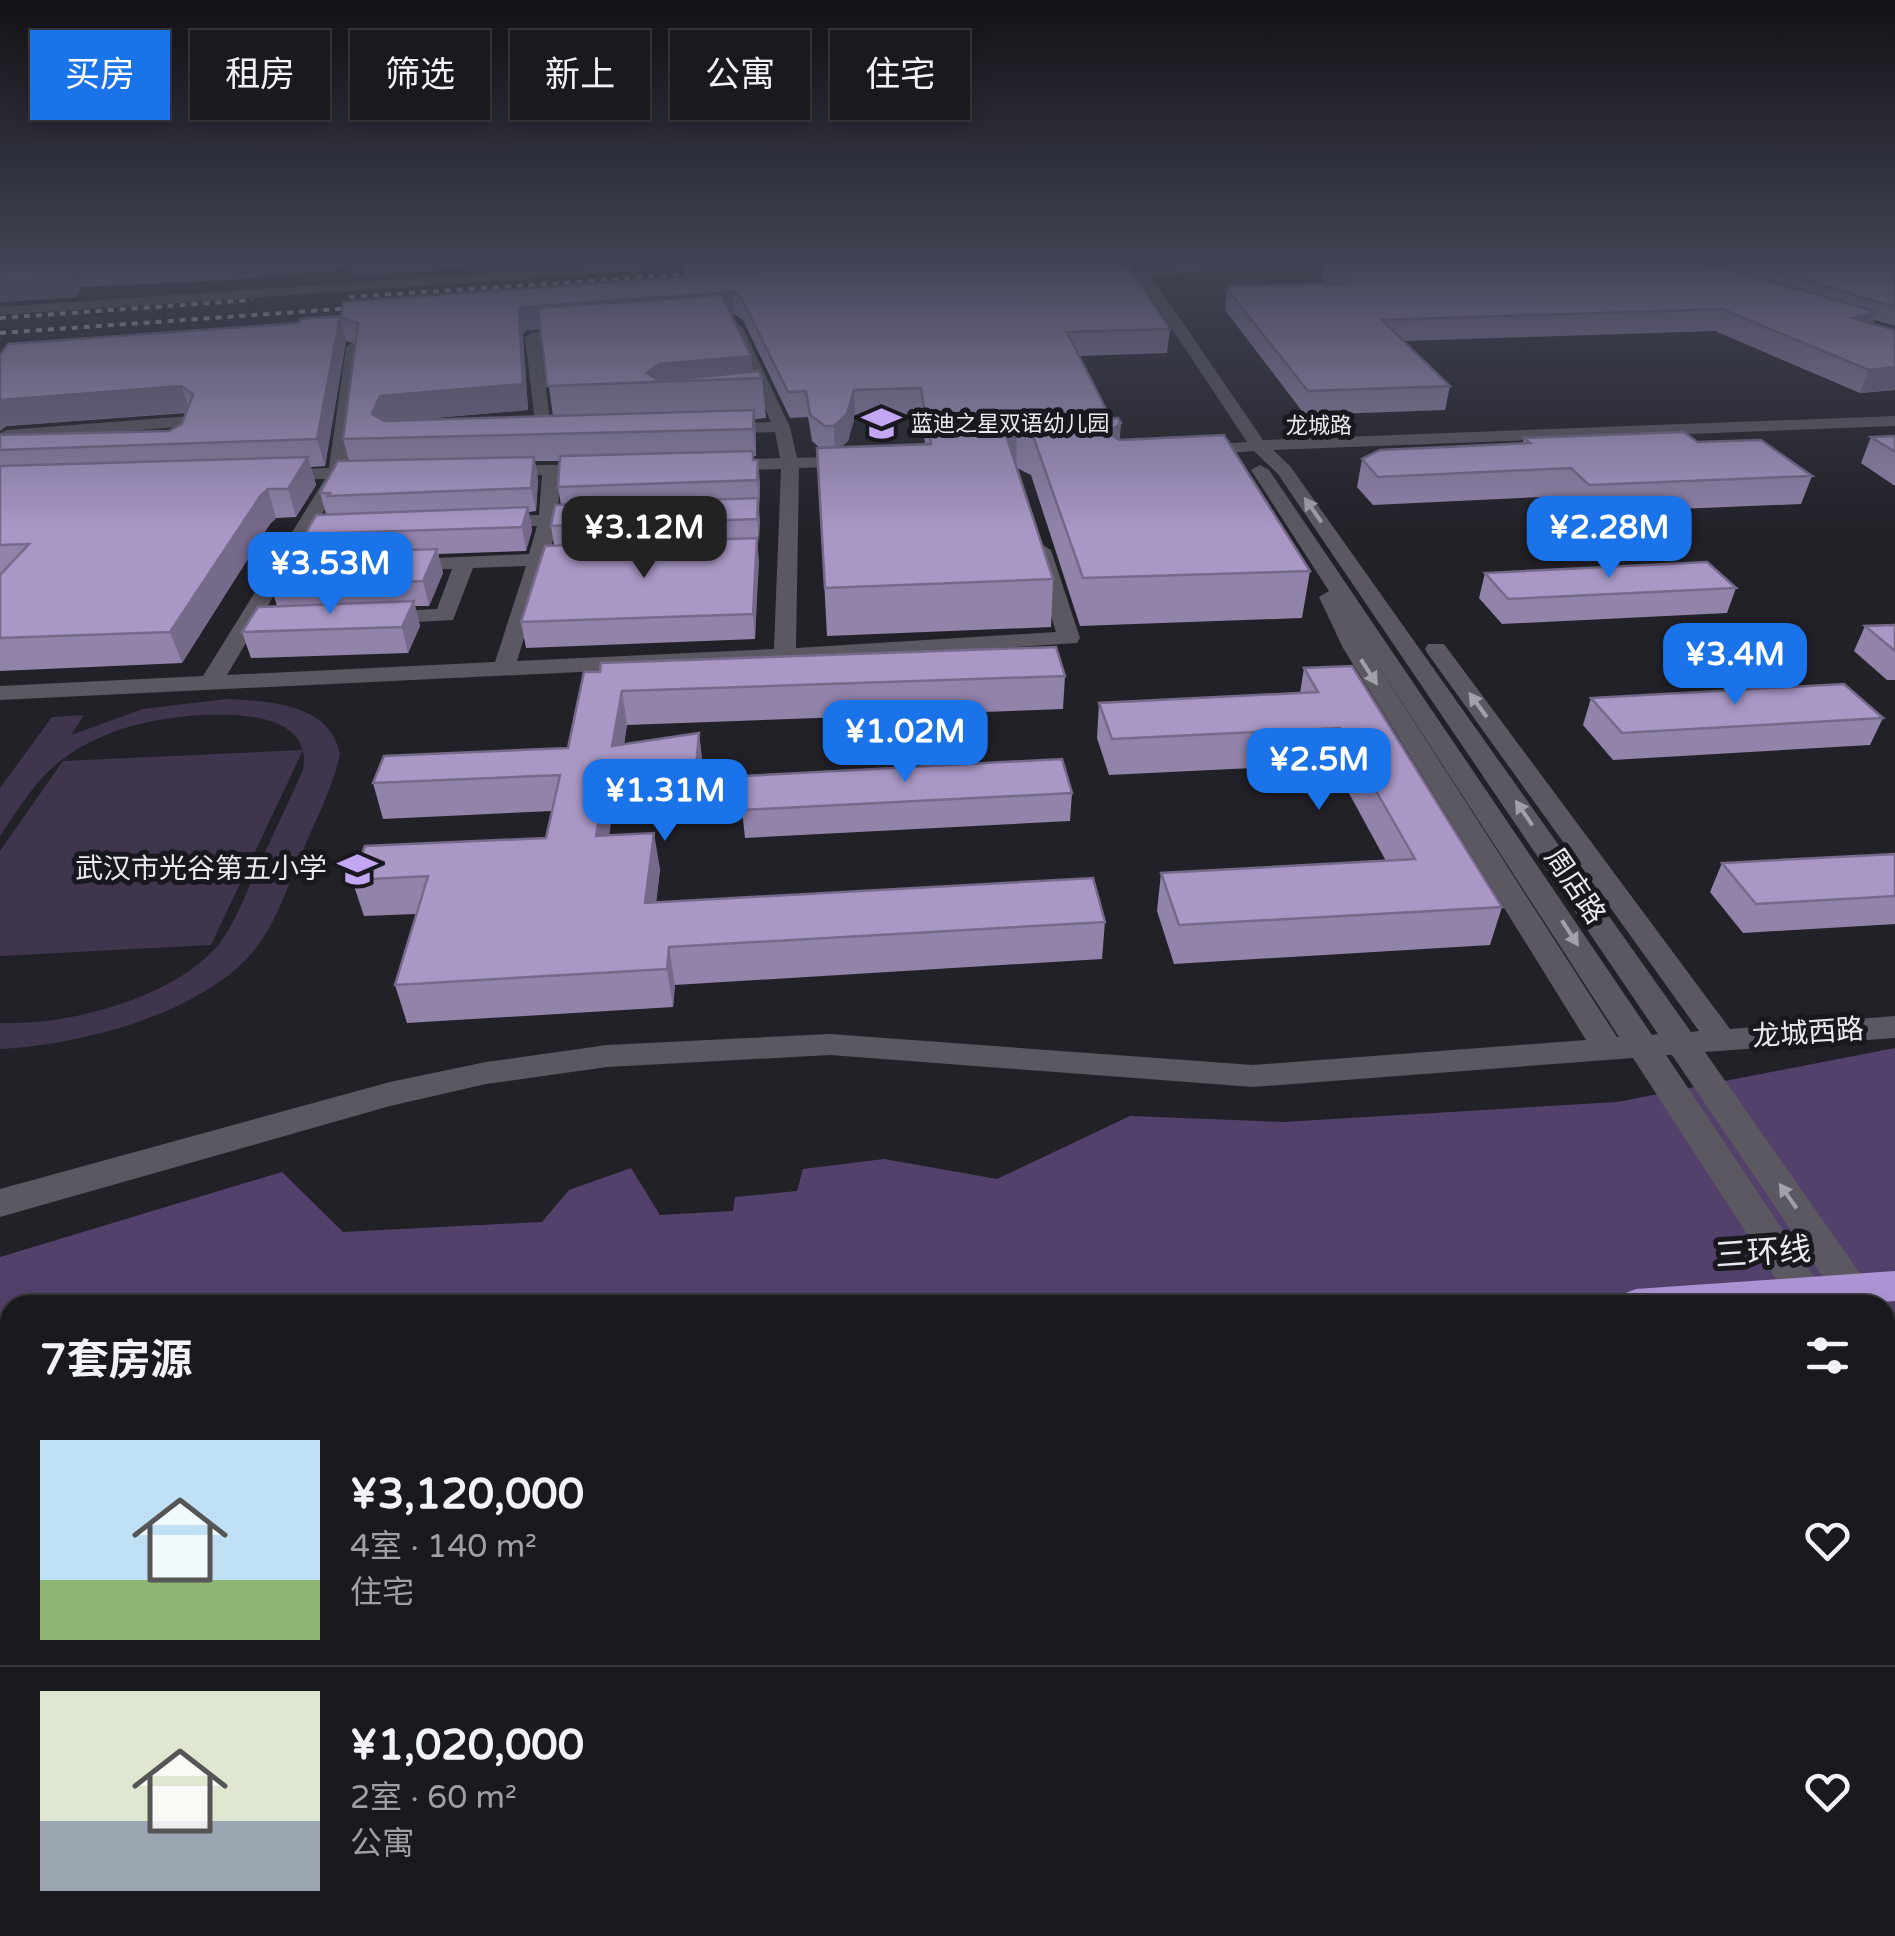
<!DOCTYPE html>
<html lang="zh">
<meta charset="utf-8">
<style>
body{margin:0;font-family:"Varela Round","Noto Sans SC",sans-serif;background:#232227;color:#f1f3f6;height:100vh;display:flex;flex-direction:column;font-size:38px;white-space:nowrap}
*{box-sizing:border-box;margin:0}
p{font-size:32px;color:#9fa0a4}
.icon{flex:none;width:55px;height:55px;fill:none;stroke:currentColor;stroke-width:2;stroke-linecap:round;stroke-linejoin:round}
.map{position:relative;flex:1;overflow:hidden}
.side{position:absolute;left:0px;top:1295px;width:1895px;height:642px;display:flex;flex-direction:column;background:#1a191e;border-radius:30px 30px 0 0;box-shadow:0 5px 15px #0003,0 0 0 2px #38383c}
.side>*{flex:none}
.guide{position:absolute;left:30px;top:30px;width:1000px;height:90px;display:flex;gap:20px}
.price{position:absolute;translate:-50% -85px;padding:0 22px;border-radius:20px;background:#1a73e8;color:#fff;font-size:32px;line-height:65px;filter:drop-shadow(0 2px 5px #0008)}
.price::after{content:'';position:absolute;left:50%;top:60px;width:30px;height:22px;margin-left:-15px;background:inherit;clip-path:polygon(0 0,100% 0,50% 100%)}
.price.selected{background:#222;color:#fff}
ul{padding:0;list-style:none}
li{display:flex;align-items:center;gap:30px;height:250px;padding:0 40px}
li+li{border-top:2px solid #38383c}
li span{display:grid;place-items:center;flex:none;width:280px;height:200px;border-radius:0px;color:#555}
li>.icon{margin-inline-start:auto}
span .icon{width:120px;height:120px;fill:#fffc;stroke-width:1}
li b{font-size:42px}
h2{display:flex;justify-content:space-between;align-items:center;height:120px;padding:0 40px;font-size:42px}
.chip{padding:0 35px;border-radius:0px;background:#1a191e;box-shadow:0 5px 15px #0003,0 0 0 2px #38383c;font-size:35px;line-height:90px}
.chip.selected{background:#1a73e8;color:#fff}
.map>svg:first-child{display:block}
.green{fill:#3f364d}
.forest{fill:#52426b;fill-rule:evenodd}
.lines{fill:none;stroke-linecap:round;stroke-linejoin:round}
.minor{fill:#5b5861;fill-rule:evenodd}
.highway{fill:#ac94d4;fill-rule:evenodd}
.rail{stroke:#c4c3c9;stroke-width:4;stroke-dasharray:6 6;stroke-linecap:butt}
.wall{fill:#9183aa;fill-rule:evenodd}
.shaded-wall{fill:#766a8b}
.building{fill:#a998c6;stroke:#766a8b;stroke-width:2.5}
.oneway{fill:#a2a0a8}
.labels{text-anchor:middle;dominant-baseline:central;stroke-width:10;stroke-linejoin:round;paint-order:stroke}
.far-poi-label{font-size:22px;fill:#eae9ee;stroke:#1a181f;text-anchor:start}
.far-street-label{font-size:22px;fill:#eae9ee;stroke:#1a181f}
.poi-label{font-size:28px;fill:#eae9ee;stroke:#1a181f;text-anchor:end}
.street-label{font-size:28px;fill:#eae9ee;stroke:#1a181f}
.near-street-label{font-size:32px;fill:#eae9ee;stroke:#1a181f}
</style>
<div class="map">
<svg width="1895" height="1936" viewBox="0 0 1895 1936">
<rect width="100%" height="100%" fill="#232128"/>
<g class="green">
<path d="M226 699C268 701 330 703 340 754 333 787 317 817 304 848 290 879 279 917 258 945 208 1013 80 1045 0 1049V1023C67 1026 175 998 219 944 233 926 242 903 251 883 268 845 286 808 303 770 317 693 167 714 125 728 104 735 80 745 63 759 36 778 19 809 0 836V788L52 717 84 715 71 735 143 709Z"/>
<polygon points="303,750 211,945 0,956 0,851 63,761"/>
</g>
<path class="forest" d="M1895 1048V1936H0V1257L282 1172 343 1232 542 1222 569 1190 631 1168 660 1215 733 1211 735 1197 797 1191 803 1169 884 1159 997 1179 1130 1116 1283 1122 1617 1102ZM10 1305H1885V1928H10Z"/>
<g class="lines">
<g class="minor">
<polygon points="665,261 733,261 727,265 0,315 0,307"/>
<path d="M1241 261H1302L1151 276 1263 440 1895 416V426L1273 450 1290 466 1691 1032 1699 1031 1428 654 1425 649 1428 644H1444L1730 1029 1895 1016V1038L1705 1052 1882 1305H1842L1672 1055H1666L1833 1305H1793L1633 1058 1253 1087 830 1055 607 1067 486 1084 390 1106 0 1217V1189L390 1082 486 1062 607 1045 830 1034 1253 1065 1586 1040 1343 648 1319 597 1329 591 1251 470 1260 465 1269 470 1652 1035 1658 1034 1278 474 1254 451 1192 456 1183 451 1192 446 1247 442 1135 273 1142 269ZM1361 639 1619 1037H1617Z"/>
<polygon points="730,323 742,326 790,427 797,458 857,456 866,461 857,466 799,468 796,648 1056,632 1031,550 1041,544 1051,550 1080,638 1077,643 785,662 0,700 0,686 203,676 325,479 273,480 264,475 273,470 329,468 346,347 353,343 360,347 347,467 372,467 381,472 372,477 343,478 227,675 495,662 526,566 473,568 453,620 380,624 369,618 380,612 437,609 452,569 399,570 392,568 392,560 529,554 537,526 492,528 482,522 492,516 539,515 542,475 492,475 492,467 498,466 597,464 606,469 597,474 560,475 558,514 591,513 601,519 591,525 556,526 550,554 578,553 588,559 578,565 546,566 517,661 774,649 781,469 718,471 709,466 718,461 780,458 775,432 715,434 707,429 715,424 771,422 728,326"/>
<polygon points="582,329 587,330 587,336 540,341 551,429 564,429 573,434 564,439 537,439 525,337 532,333"/>
<polygon points="190,416 198,421 187,448 178,453 169,448 179,427 12,440 0,450 0,433 7,430"/>
<polygon points="1885,1321 1895,1324 1895,1368 1885,1364"/>
<polygon points="1885,1396 1895,1400 1895,1447 1885,1443"/>
</g>
<g class="highway">
<polygon points="1895,1271 1895,1301 1845,1305 1617,1305 1623,1294 1636,1289"/>
<polygon points="1895,1351 1895,1385 1885,1386 1885,1352"/>
<polygon points="10,1405 10,1441 0,1442 0,1406"/>
<polygon points="10,1493 10,1533 0,1534 0,1494"/>
</g>
<g class="rail">
<polyline points="349,297 724,272"/>
<polyline points="0,318 252,300"/>
<polyline points="0,333 367,307"/>
</g>
</g>
<g class="wall">
<polygon points="0,261 469,261 470,266 353,277 351,268 229,280 82,287 76,297 0,302"/>
<path d="M682 261H1122L1170 329 1167 353 1079 356 1109 415 1108 418 1120 440 1310 571 1302 618 1080 626 1031 475 1017 468 1053 579 1051 627 827 636 817 448H820L812 441 808 417 790 418 743 320 735 315H732L753 372 762 378 766 418 755 419 756 456H753L760 483 755 639 526 648 521 622 554 545 551 526 561 505 558 487 559 461H535L538 480 536 511 529 512 532 530 526 551 438 554 443 573 429 606H415L420 626 408 653 251 658 242 632 277 606 271 587 310 553 305 534 326 514 320 493 349 461 343 439 355 344 346 341 325 466 311 467 316 485 296 517 276 518 270 524 182 663 0 671V435L169 431 182 424 186 413 7 426 0 355 299 323 341 316 700 275 684 272ZM541 329 553 416 410 420 528 410 523 334 527 330ZM921 414 925 444 841 447 848 441 855 416Z"/>
<polygon points="1324,261 1895,261 1895,326 1874,320 1873,324 1895,330 1895,390 1860,393 1715,331 1404,341 1450,386 1445,410 1305,415 1225,310 1227,289 1229,286 1329,284 1322,277"/>
<polygon points="1895,436 1895,486 1861,463 1871,437"/>
<polygon points="1524,438 1697,442 1812,476 1801,504 1581,513 1563,496 1373,505 1357,487 1362,459 1523,443"/>
<polygon points="1485,573 1736,588 1727,613 1502,624 1479,598"/>
<polygon points="1895,625 1895,680 1887,680 1854,651 1865,626"/>
<polygon points="1304,668 1502,907 1490,945 1174,964 1157,911 1161,873 1386,861 1333,764 1109,775 1097,738 1099,703 1300,693"/>
<polygon points="584,672 1065,676 1063,709 627,725 624,744 699,733 703,768 699,815 613,809 609,835 660,869 656,902 1105,922 1102,959 675,985 673,1007 407,1023 395,985 416,914 364,916 352,880 546,838 552,811 383,819 373,783 568,748"/>
<polygon points="1591,698 1883,718 1870,745 1613,760 1583,725"/>
<polygon points="1072,793 1070,821 745,838 742,810"/>
<polygon points="1895,854 1895,924 1743,933 1710,892 1722,863"/>
</g>
<g class="shaded-wall">
<polygon points="237,261 469,261 470,266 353,277 351,268 229,280 224,263"/>
<polygon points="76,269 82,287 76,297 0,302 0,283"/>
<polygon points="733,292 735,315 527,330 523,334 528,410 386,422 378,440 372,414 380,396 523,307"/>
<polygon points="1877,312 1869,334 1853,318"/>
<polygon points="340,317 346,341 325,466 317,439"/>
<polygon points="751,356 753,379 649,382 647,373 659,364"/>
<polygon points="1895,367 1895,390 1860,393 1869,370"/>
<polygon points="181,386 190,412 7,426 0,431 0,400"/>
<polygon points="854,390 855,416 848,441 835,453 834,426"/>
<polygon points="754,410 756,436 756,456 753,429"/>
<polygon points="1121,423 1118,465 1107,433"/>
<polygon points="1017,426 1016,468 1006,435"/>
<polygon points="308,457 316,485 296,517 288,489"/>
<polygon points="534,457 538,480 536,511 531,488"/>
<polygon points="758,460 760,483 759,503 757,480"/>
<polygon points="268,489 276,518 270,524 182,663 170,632 261,495"/>
<polygon points="758,498 760,521 759,543 757,519"/>
<polygon points="528,507 532,530 526,551 522,527"/>
<polygon points="757,538 759,562 755,639 753,614"/>
<polygon points="437,549 443,573 429,606 423,581"/>
<polygon points="414,601 420,626 408,653 402,627"/>
<polygon points="622,691 627,725 619,775 612,746"/>
<polygon points="699,733 703,768 699,815 695,780"/>
<polygon points="607,774 613,809 603,872 596,836"/>
<polygon points="654,833 660,869 652,940 645,903"/>
<polygon points="669,947 675,985 673,1007 667,969"/>
</g>
<g class="building">
<polygon points="0,261 237,261 76,269 69,279 0,283"/>
<polygon points="735,261 1122,261 1129,267 1170,329 1067,332 1109,415 926,422 921,388 854,390 847,414 834,426 825,426 810,415 806,391 788,392 741,297 733,292 523,307 519,311 523,384 380,396 372,414 385,421 754,410 753,429 343,439 358,323 340,317 317,439 0,450 0,435 169,431 182,424 193,394 181,386 0,400 0,355 8,344 299,323 300,319 341,316 343,302 774,270"/>
<polygon points="1330,261 1701,261 1877,312 1853,318 1895,330 1895,367 1869,370 1722,309 1382,320 1450,386 1308,391 1227,289 1231,289 1229,286 1353,283"/>
<polygon points="1741,261 1895,261 1895,307"/>
<polygon points="722,295 751,356 659,364 647,373 659,381 759,371 762,378 547,386 538,308"/>
<polygon points="1118,418 1121,423 1107,433 1120,440 1224,435 1310,571 1083,578 1032,433 1017,426 1006,435 1053,579 825,588 817,448 931,444 928,425"/>
<polygon points="1684,432 1697,442 1761,440 1812,476 1589,485 1571,468 1378,477 1362,459 1380,450 1530,443 1524,438"/>
<polygon points="1895,436 1895,452 1871,437"/>
<polygon points="753,451 753,460 758,460 757,480 558,487 560,456"/>
<polygon points="308,457 288,489 268,489 261,495 170,632 0,638 0,575 29,544 0,545 0,466"/>
<polygon points="534,457 531,488 328,496 330,493 320,493 338,461"/>
<polygon points="758,498 757,519 551,526 555,505"/>
<polygon points="528,507 522,527 305,534 316,515"/>
<polygon points="757,538 753,614 521,622 545,546"/>
<polygon points="437,549 423,581 271,587 292,554"/>
<polygon points="1707,562 1736,588 1508,599 1485,573"/>
<polygon points="414,601 402,627 242,632 258,607"/>
<polygon points="1895,625 1895,651 1865,626"/>
<polygon points="1056,647 1065,676 622,691 612,746 699,733 695,780 607,774 596,836 654,833 645,903 1093,878 1105,922 669,947 667,969 395,985 428,876 352,880 365,846 546,838 560,775 373,783 384,756 568,748 584,672 600,672 601,663"/>
<polygon points="1352,666 1502,907 1179,925 1161,873 1415,859 1340,728 1112,739 1099,703 1318,692 1304,668"/>
<polygon points="1844,684 1883,718 1622,733 1591,698"/>
<polygon points="1062,759 1072,793 742,810 743,776"/>
<polygon points="1895,854 1895,896 1756,904 1722,863"/>
</g>
<defs><path id="oneway-solid" d="M-6-.8H1V-3.2L6.5 0L1 3.2V.8H-6Z" transform="scale(2.5)"/></defs>
<g class="oneway">
<use href="#oneway-solid" transform="translate(1313 510) rotate(-125)"/>
<use href="#oneway-solid" transform="translate(1369 672) rotate(57)"/>
<use href="#oneway-solid" transform="translate(1478 705) rotate(-126)"/>
<use href="#oneway-solid" transform="translate(1524 813) rotate(-124)"/>
<use href="#oneway-solid" transform="translate(1570 933) rotate(57)"/>
<use href="#oneway-solid" transform="translate(1788 1196) rotate(-125)"/>
</g>
<linearGradient id="sky" x2="0" y2="1"><stop stop-color="#131216"/><stop offset="0.49" stop-color="#3f4353"/><stop offset="1" stop-color="#3f4353" stop-opacity="0"/></linearGradient>
<rect width="1895" height="532" fill="url(#sky)"/>
<defs>
<symbol id="school-bare" viewBox="-9 -9 18 18"><path d="M0-5L7-2L0 1L-7-2ZM-4 1L0 2.5L4 1V4Q0 6-4 4Z" fill="#c3a7f2" stroke="#1a181f" stroke-width="2.5" paint-order="stroke"/></symbol>
</defs>
<g fill-rule="evenodd">
<use href="#school-bare" x="854" y="396" width="55" height="55"/>
<use href="#school-bare" x="330" y="842" width="55" height="55"/>
</g>
<g class="labels">
<g class="far-poi-label">
<text x="911" y="424">蓝迪之星双语幼儿园</text>
</g>
<g class="far-street-label">
<text x="1319" y="426">龙城路</text>
</g>
<g class="poi-label">
<text x="327" y="869">武汉市光谷第五小学</text>
</g>
<g class="street-label">
<text transform="translate(1575 886) rotate(56)">周店路</text>
<text transform="translate(1808 1033) rotate(-4)">龙城西路</text>
</g>
<g class="near-street-label">
<text transform="translate(1763 1253) rotate(-4)">三环线</text>
</g>
</g>
</svg>
<b class="price selected" style="left:644px;top:581px">¥3.12M</b>
<b class="price" style="left:1609px;top:581px">¥2.28M</b>
<b class="price" style="left:330px;top:617px">¥3.53M</b>
<b class="price" style="left:1735px;top:708px">¥3.4M</b>
<b class="price" style="left:905px;top:785px">¥1.02M</b>
<b class="price" style="left:1319px;top:813px">¥2.5M</b>
<b class="price" style="left:665px;top:844px">¥1.31M</b>
<div class="guide">
<a class="chip selected">买房</a>
<a class="chip">租房</a>
<a class="chip">筛选</a>
<a class="chip">新上</a>
<a class="chip">公寓</a>
<a class="chip">住宅</a>
</div>
<section class="side">
<h2>7套房源<svg class="icon" aria-label="filters" viewBox="0 0 24 24"><path d="M4 7h16M4 17h16"/><circle cx="9" cy="7" r="2"/><circle cx="15" cy="17" r="2"/></svg></h2>
<ul>
<li><span style="background:linear-gradient(#bfe0f5 70%,#8fb573 0)"><svg class="icon" aria-label="home" viewBox="0 0 24 24"><path d="M3 11l9-7 9 7M6 9v11h12V9"/></svg></span><div><b>¥3,120,000</b><p>4室 · 140 m²</p><p>住宅</p></div><svg class="icon" aria-label="heart" viewBox="0 0 24 24"><path d="M12 20l-8-8c-3-5 5-10 8-4 3-6 11-1 8 4z"/></svg></li>
<li><span style="background:linear-gradient(#dfe7d0 65%,#9aa5b1 0)"><svg class="icon" aria-label="home" viewBox="0 0 24 24"><path d="M3 11l9-7 9 7M6 9v11h12V9"/></svg></span><div><b>¥1,020,000</b><p>2室 · 60 m²</p><p>公寓</p></div><svg class="icon" aria-label="heart" viewBox="0 0 24 24"><path d="M12 20l-8-8c-3-5 5-10 8-4 3-6 11-1 8 4z"/></svg></li>
</ul>
</section>
</div>
